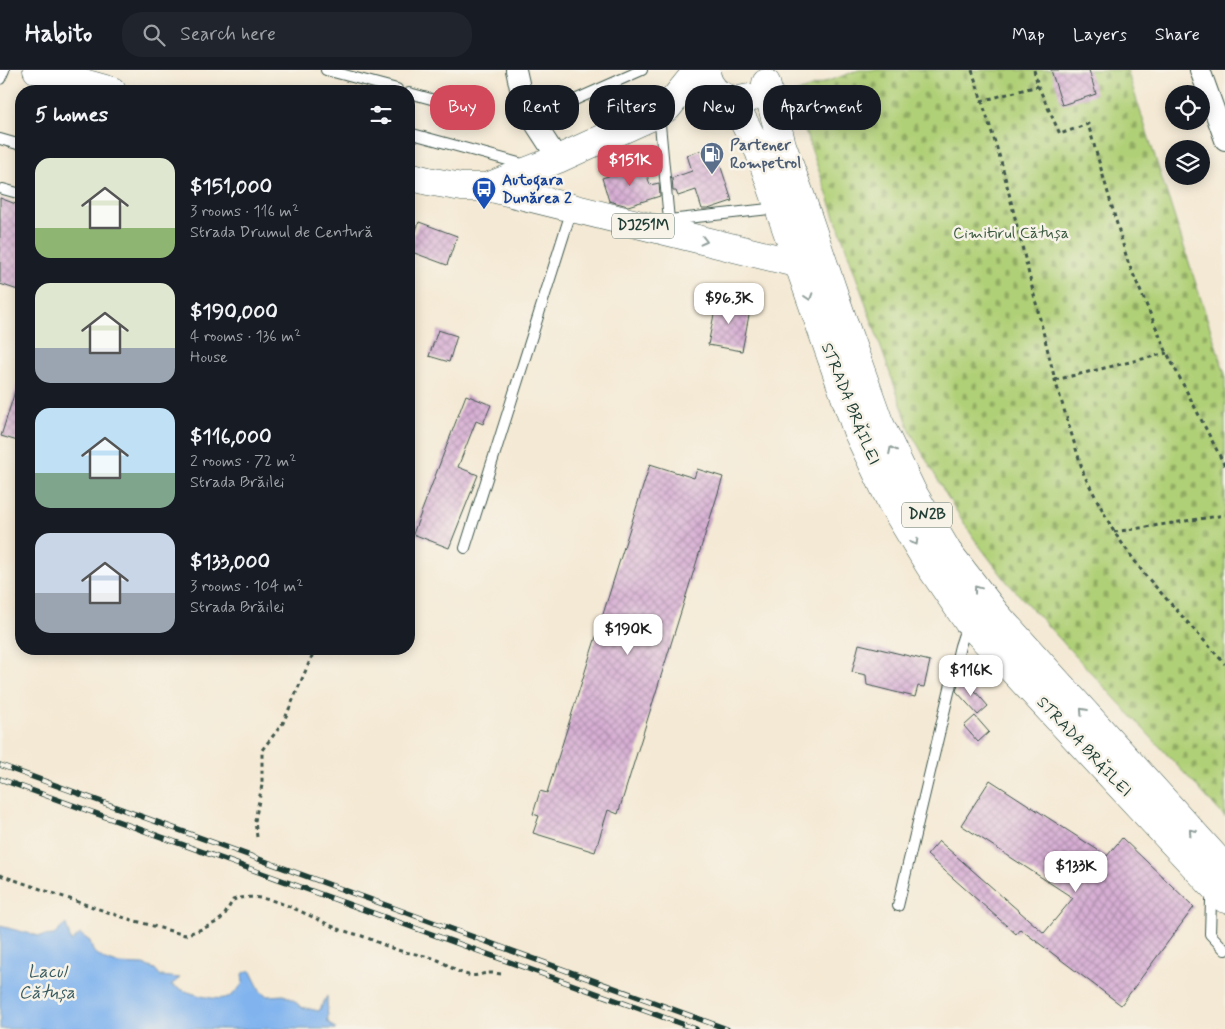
<!DOCTYPE html>
<meta charset="utf-8">
<style>
body{margin:0;font-family:Mynerve,sans-serif;background:#20242c;color:#f1f3f6;height:100vh;display:flex;flex-direction:column;font-size:19px;white-space:nowrap}
*{box-sizing:border-box;margin:0}
p{font-size:16px;color:#9ea1a6}
.icon{flex:none;width:28px;height:28px;fill:none;stroke:currentColor;stroke-width:2;stroke-linecap:round;stroke-linejoin:round}
.map{position:relative;flex:1;overflow:hidden}
.drawer{position:absolute;left:15px;top:15px;width:400px;height:570px;display:flex;flex-direction:column;background:#171b24;border-radius:20px;box-shadow:0 2px 12px #0003}
.drawer>*{flex:none}
.banner{position:absolute;left:430px;top:15px;width:475px;height:45px;display:flex;gap:10px}
.tools{position:absolute;left:1165px;top:15px;display:grid;gap:10px}
.tools a{display:grid;place-items:center;width:45px;height:45px;border-radius:50%;background:#171b24;box-shadow:0 2px 12px #0003;font-size:25px}
.price{position:absolute;translate:-50% -42px;padding:0 11px;border-radius:10px;background:#fff;color:#222;font-size:16px;line-height:32px;filter:drop-shadow(0 1px 2px #0008)}
.price::after{content:'';position:absolute;left:50%;top:30px;width:15px;height:11px;margin-left:-8px;background:inherit;clip-path:polygon(0 0,100% 0,50% 100%)}
.price.active{background:#d1495b;color:#fff}
ul{padding:0;list-style:none}
li{display:flex;align-items:center;gap:15px;height:125px;padding:0 20px}
li span{display:grid;place-items:center;flex:none;width:140px;height:100px;border-radius:15px;color:#555}
li>.icon{margin-inline-start:auto}
span .icon{width:60px;height:60px;fill:#fffc;stroke-width:1}
li b{font-size:21px}
h2{display:flex;justify-content:space-between;align-items:center;height:60px;padding:0 20px;font-size:21px}
.tag{padding:0 18px;border-radius:20px;background:#171b24;box-shadow:0 2px 12px #0003;font-size:18px;line-height:45px}
.tag.active{background:#d1495b;color:#fff}
header{display:flex;align-items:center;gap:30px;box-sizing:border-box;height:70px;padding:0 25px;background:#171b24;border-bottom:1px solid #363941}
header strong{font-size:24px}
nav{display:flex;gap:28px;margin-inline-start:auto;font-size:18px}
.search{width:350px;height:45px;background:#20242c;display:flex;align-items:center;gap:12px;box-sizing:border-box;padding:0 18px;border-radius:20px;color:#9ea1a6;font-size:19px}
.map>svg:first-child{display:block}
.cemetery{fill:url(#cemetery-stones);stroke:#688656}
.water{fill:#81b4ee;stroke:#507891}
.building{fill:url(#building-cross-hatch)}
.lines{fill:none;stroke-linecap:round;stroke-linejoin:round}
.lane-casing{stroke:#3f574c;stroke-width:12}
.street-casing{stroke:#3f574c;stroke-width:22}
.highway-casing{stroke:#3f574c;stroke-width:29}
.path{stroke:#3f574c;stroke-width:3;stroke-dasharray:4 4;stroke-linecap:butt}
.lane{stroke:#fff;stroke-width:10}
.street{stroke:#fff;stroke-width:20}
.highway{stroke:#fff;stroke-width:28}
.rail-casing{stroke:#1f3d34;stroke-width:5.5}
.rail{stroke:#f7f3e8;stroke-width:4;stroke-dasharray:11;stroke-linecap:butt}
.oneway{stroke:#8f9e9a}
.labels{text-anchor:middle;dominant-baseline:central;stroke-width:5;stroke-linejoin:round;paint-order:stroke}
.shield{fill:#f7f3e8;stroke:#60746a;stroke-width:1}
.shield-label{font-size:15px;font-weight:bold;fill:#1f3d34}
.service-label{font-size:16px;font-weight:bold;fill:#4e5e75;stroke:#f7f3e8;text-anchor:start}
.transit-label{font-size:16px;font-weight:bold;fill:#164399;stroke:#f7f3e8;text-anchor:start}
.park-label{font-size:16px;fill:#3c5a41;stroke:#f7f3e8}
.street-label{font-size:16px;fill:#1f3d34;stroke:#f7f3e8}
.water-label{font-size:18px;font-style:italic;fill:#385b62;stroke:#f7f3e8}
</style>
<header>
<strong>Habito</strong>
<div class="search"><svg class="icon" aria-label="search" viewBox="0 0 24 24"><circle cx="10" cy="10" r="6"/><path d="M15 15l6 6"/></svg>Search here</div>
<nav><a>Map</a><a>Layers</a><a>Share</a></nav>
</header>
<div class="map">
<svg width="1225" height="959" viewBox="0 0 1225 959">
<defs>
<pattern id="cemetery-stones" width="16" height="16" patternUnits="userSpaceOnUse" patternTransform="scale(1.25)"><rect width="16" height="16" fill="#b0d077"/><path d="M2 7V4a2 2 0 0 1 4 0v3zM10 15v-3a2 2 0 0 1 4 0v3z" fill="#8faa62"/></pattern>
<pattern id="building-cross-hatch" width="8" height="8" patternUnits="userSpaceOnUse" patternTransform="scale(1.25)"><rect width="8" height="8" fill="#d7aed4"/><path d="M0 0l8 8M0 8l8-8" fill="none" stroke="#ae8fad"/></pattern>
</defs>
<rect width="100%" height="100%" fill="#f7f3e8"/>
<filter id="ink" filterUnits="userSpaceOnUse"><feTurbulence type="fractalNoise" baseFrequency=".02" numOctaves="2"/><feDisplacementMap in="SourceGraphic" scale="10" xChannelSelector="R" yChannelSelector="G"/><feConvolveMatrix kernelMatrix="1 2 1 2 8 2 1 2 1" color-interpolation-filters="sRGB"/></filter>
<filter id="wash" filterUnits="userSpaceOnUse"><feTurbulence type="fractalNoise" baseFrequency=".0096" numOctaves="4" result="noise"/><feDisplacementMap in="SourceGraphic" scale="20" xChannelSelector="R" yChannelSelector="G"/><feGaussianBlur stdDeviation="1.12" result="paint"/><feColorMatrix in="noise" values="0 0 0 0 0 0 0 0 0 0 0 0 0 0 0 0 0 1.4 0 .05"/><feComposite in="paint" operator="in"/></filter>
<g filter="url(#wash)">
<rect width="100%" height="100%" fill="#f4e9d4"/>
<polygon class="cemetery" points="859,0 1127,0 1225,304 1225,747 1007,512 975,470 947,426 911,363 792,24"/>
<path class="water" d="M66 854 71 872 80 864 90 871 93 881 105 890 118 894 144 895 155 899 161 906 180 908 171 915C184 921 219 935 232 925 236 922 240 917 243 913L242 904 250 900 261 922 268 926 284 925 292 929 301 937 319 941 327 926 328 952 336 959H0V856L39 866 54 865Z"/>
<g id="blocks">
<g class="building">
<polygon points="1051,0 1089,0 1096,24 1062,35"/>
<polygon points="714,76 732,131 708,139 702,139 696,120 678,126 676,121 673,121 672,108 692,101 687,85"/>
<polygon points="644,95 650,115 659,113 660,126 628,136 609,131 602,108"/>
<polygon points="0,128 21,136 21,221 0,214"/>
<polygon points="419,152 457,166 447,195 409,181"/>
<polygon points="717,229 751,235 742,281 708,275"/>
<polygon points="438,260 457,266 449,292 429,286"/>
<polygon points="18,312 21,312 21,372 1,366"/>
<polygon points="466,325 491,335 483,354 476,351 458,397 478,405 449,478 413,464"/>
<polygon points="650,394 694,408 697,399 723,407 618,744 608,740 595,782 533,763 539,746 533,744 540,721 547,723"/>
<polygon points="859,574 930,591 924,617 918,616 915,627 867,615 866,605 852,602"/>
<polygon points="963,607 988,636 978,645 956,621 959,611"/>
<polygon points="975,646 989,662 978,672 964,656"/>
<polygon points="990,710 1107,786 1122,768 1194,837 1121,935 1020,859 1016,864 927,785 939,771 1044,863 1073,828 961,755"/>
</g>
</g>
</g>
<g filter="url(#ink)">
<use href="#blocks" fill-opacity="0" stroke="#3f574c" stroke-width="1"/>
<g class="lines">
<defs>
<g id="lane">
<polyline points="326,0 397,19"/>
<polyline points="0,9 4,0"/>
<polyline points="409,23 472,40"/>
<polyline points="659,44 669,150 778,138"/>
<polyline points="532,49 642,0"/>
<polyline points="409,63 526,95"/>
<polyline points="0,69 21,75"/>
<polyline points="3,119 21,124"/>
<polyline points="465,478 572,139"/>
<polyline points="1211,831 1210,864 1225,880"/>
<polyline points="898,836 960,576 967,555"/>
</g>
<g id="street">
<polyline points="516,0 522,27 532,49 558,89"/>
<polyline points="1200,0 1225,70"/>
</g>
<g id="highway">
<polyline points="37,0 112,21"/>
<path d="M706 0C707 23 729 34 749 28"/>
<polyline points="766,13 782,75 802,130 841,245 879,352 912,421 948,482 996,544 1225,798"/>
<polyline points="732,29 759,81 857,361 891,432 929,495 968,552 1225,829"/>
<polyline points="409,106 428,111 462,117 487,117 558,89 659,43 668,37 698,0"/>
<polyline points="487,117 799,194"/>
</g>
</defs>
<use href="#lane" class="lane-casing"/>
<use href="#street" class="street-casing"/>
<use href="#highway" class="highway-casing"/>
<g class="path">
<polyline points="972,0 1001,91 1055,310 1084,405 1114,462 1145,505 1225,594"/>
<polyline points="1034,0 1038,16 1060,64 1088,54 1128,192 1167,283 1225,396"/>
<polyline points="981,31 1038,16"/>
<polyline points="1055,310 1167,283"/>
<polyline points="1114,462 1225,445"/>
<polyline points="257,767 255,751 262,715 262,680 283,653 315,579"/>
<path d="M0 805 125 848 185 865 202 859 217 852 224 846 233 830C267 818 310 848 341 860 348 862 355 864 362 866 373 870 383 875 394 879 409 884 424 884 438 890 447 894 456 902 465 904 475 908 481 903 491 903 495 903 499 904 502 904"/>
</g>
<use href="#lane" class="lane"/>
<use href="#street" class="street"/>
<use href="#highway" class="highway"/>
<defs>
<g id="rail">
<polyline points="0,695 727,959"/>
<polyline points="0,709 696,959"/>
</g>
</defs>
<use href="#rail" class="rail-casing"/>
<use href="#rail" class="rail"/>
</g>
<defs><path id="oneway-chevron" d="M-2-3.5L2.5 0L-2 3.5" fill="none" stroke-width="1.6" stroke-linecap="round" stroke-linejoin="round" transform="scale(1.25)"/></defs>
<g class="oneway">
<use href="#oneway-chevron" transform="translate(704 171) rotate(14)"/>
<use href="#oneway-chevron" transform="translate(809 227) rotate(72)"/>
<use href="#oneway-chevron" transform="translate(892 380) rotate(-116)"/>
<use href="#oneway-chevron" transform="translate(915 472) rotate(60)"/>
<use href="#oneway-chevron" transform="translate(977 519) rotate(-127)"/>
<use href="#oneway-chevron" transform="translate(1083 641) rotate(-132)"/>
<use href="#oneway-chevron" transform="translate(1192 762) rotate(-132)"/>
</g>
</g>
<defs>
<symbol id="fuel-pin" viewBox="-11 -11 22 30"><path d="M0 17L-7.5 6A9.5 9.5 0 1 1 7.5 6Z" fill="#5c6f8a" stroke="#f7f3e8"/><path d="M-5.5-6h7V0h2V4h1.3V-2.5L3-4.5l.8-.8L6-3V5H2.5V1h-1V6h-7ZM-4.2-4.7v3.2H.2V-4.7Z" fill="#fff"/></symbol>
<symbol id="bus-pin" viewBox="-11 -11 22 30"><path d="M0 17L-7.5 6A9.5 9.5 0 1 1 7.5 6Z" fill="#1a4fb4" stroke="#f7f3e8"/><path d="M-5-6H5V4H4V6H2V4H-2V6H-4V4H-5ZM-3.5-4V0h7V-4ZM-3.5 1.2v1.5H-2V1.2ZM2 1.2v1.5H3.5V1.2Z" fill="#fff"/></symbol>
</defs>
<g fill-rule="evenodd">
<use href="#fuel-pin" x="698" y="70" width="28" height="38"/>
<use href="#bus-pin" x="470" y="105" width="28" height="38"/>
</g>
<g class="labels">
<g class="shield">
<rect x="612" y="143.5" width="62" height="25" rx="4"/>
<rect x="902" y="432.5" width="50" height="25" rx="4"/>
</g>
<g class="shield-label">
<text x="643" y="156">DJ251M</text>
<text x="927" y="445">DN2B</text>
</g>
<g class="service-label">
<text x="730" y="75">Partener<tspan x="730" dy="18">Rompetrol</tspan></text>
</g>
<g class="transit-label">
<text x="502" y="110">Autogara<tspan x="502" dy="18">Dunărea 2</tspan></text>
</g>
<g class="park-label">
<text x="1011" y="163">Cimitirul Cătușa</text>
</g>
<g class="street-label">
<text transform="translate(850 334) rotate(68)">STRADA BRĂILEI</text>
<text transform="translate(1084 677) rotate(47)">STRADA BRĂILEI</text>
</g>
<g class="water-label">
<text x="47" y="902">Lacul<tspan x="47" dy="21">Cătușa</tspan></text>
</g>
</g>
</svg>
<div class="tools">
<a><svg class="icon" aria-label="locate" viewBox="0 0 24 24"><circle cx="12" cy="12" r="6"/><path d="M12 2v4M12 18v4M2 12h4M18 12h4"/></svg></a>
<a><svg class="icon" aria-label="layers" viewBox="0 0 24 24"><path d="M12 4l9 5-9 5-9-5zM3 14l9 5 9-5"/></svg></a>
</div>
<b class="price active" style="left:630px;top:117px">$151K</b>
<b class="price" style="left:729px;top:255px">$96.3K</b>
<b class="price" style="left:628px;top:586px">$190K</b>
<b class="price" style="left:971px;top:627px">$116K</b>
<b class="price" style="left:1076px;top:823px">$133K</b>
<div class="banner">
<a class="tag active">Buy</a>
<a class="tag">Rent</a>
<a class="tag">Filters</a>
<a class="tag">New</a>
<a class="tag">Apartment</a>
</div>
<section class="drawer">
<h2>5 homes<svg class="icon" aria-label="filters" viewBox="0 0 24 24"><path d="M4 7h16M4 17h16"/><circle cx="9" cy="7" r="2"/><circle cx="15" cy="17" r="2"/></svg></h2>
<ul>
<li><span style="background:linear-gradient(#dfe7d0 70%,#8fb573 0)"><svg class="icon" aria-label="home" viewBox="0 0 24 24"><path d="M3 11l9-7 9 7M6 9v11h12V9"/></svg></span><div><b>$151,000</b><p>3 rooms · 116 m²</p><p>Strada Drumul de Centură</p></div></li>
<li><span style="background:linear-gradient(#dfe7d0 65%,#9aa5b1 0)"><svg class="icon" aria-label="home" viewBox="0 0 24 24"><path d="M3 11l9-7 9 7M6 9v11h12V9"/></svg></span><div><b>$190,000</b><p>4 rooms · 136 m²</p><p>House</p></div></li>
<li><span style="background:linear-gradient(#bfe0f5 65%,#7fa58c 0)"><svg class="icon" aria-label="home" viewBox="0 0 24 24"><path d="M3 11l9-7 9 7M6 9v11h12V9"/></svg></span><div><b>$116,000</b><p>2 rooms · 72 m²</p><p>Strada Brăilei</p></div></li>
<li><span style="background:linear-gradient(#c9d6e8 60%,#9aa5b1 0)"><svg class="icon" aria-label="home" viewBox="0 0 24 24"><path d="M3 11l9-7 9 7M6 9v11h12V9"/></svg></span><div><b>$133,000</b><p>3 rooms · 104 m²</p><p>Strada Brăilei</p></div></li>
</ul>
</section>
</div>
